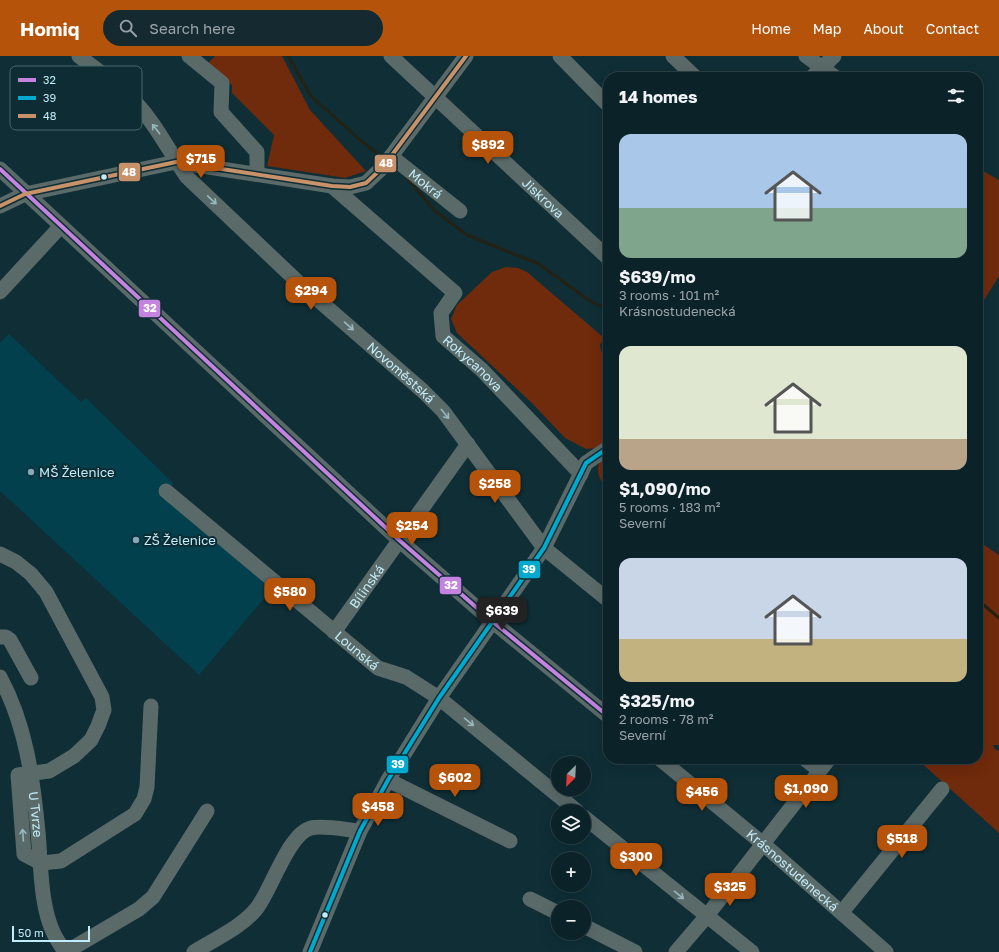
<!DOCTYPE html>
<meta charset="utf-8">
<style>
body{margin:0;font-family:"Golos Text",sans-serif;background:#142a30;color:#f1f3f6;height:100vh;display:flex;flex-direction:column;font-size:15px;white-space:nowrap}
*{box-sizing:border-box;margin:0}
p{font-size:13px;color:#9aa4a8}
.icon{flex:none;width:22px;height:22px;fill:none;stroke:currentColor;stroke-width:2;stroke-linecap:round;stroke-linejoin:round}
.map{position:relative;flex:1;overflow:hidden}
.side{position:absolute;left:603px;top:16px;width:380px;height:692px;display:flex;flex-direction:column;background:#0b2228;border-radius:16px;box-shadow:0 4px 16px #0002,0 0 0 1px #2b3f45}
.side>*{flex:none}
.needle{width:26px;rotate:204deg}
.controls{position:absolute;left:551px;top:700px;display:grid;gap:8px}
.controls a{display:grid;place-items:center;width:40px;height:40px;border-radius:50%;background:#0b2228;box-shadow:0 4px 16px #0002,0 0 0 1px #2b3f45;font-size:20px}
.scale{position:absolute;left:12px;bottom:10px;width:78px;box-sizing:border-box;padding-left:4px;border:2px solid #c2ecf9;border-top:0;font-size:11px;line-height:14px;white-space:nowrap;color:#c2ecf9;-webkit-text-stroke:3px #0e2c34;paint-order:stroke}
.price{position:absolute;translate:-50% -34px;padding:0 9px;border-radius:8px;background:#b45309;color:#fff;font-size:13px;line-height:26px;filter:drop-shadow(0 1px 2px #0008)}
.price::after{content:'';position:absolute;left:50%;top:24px;width:12px;height:9px;margin-left:-6px;background:inherit;clip-path:polygon(0 0,100% 0,50% 100%)}
.price.on{background:#222;color:#fff}
ul{padding:0;list-style:none}
li{display:grid;align-content:center;gap:8px;height:212px;padding:0 16px}
li span{display:grid;place-items:center;height:124px;border-radius:12px;color:#555}
li>.icon{margin-inline-start:auto}
span .icon{width:72px;height:72px;fill:#fffc;stroke-width:1}
li b{font-size:17px}
h2{display:flex;justify-content:space-between;align-items:center;height:48px;padding:0 16px;font-size:17px}
header{display:flex;align-items:center;gap:24px;box-sizing:border-box;height:56px;padding:0 20px;background:#b45309;color:#fff}
header strong{font-size:19px}
nav{display:flex;gap:22px;margin-inline-start:auto;font-size:14px}
.search{width:280px;height:36px;background:#142a30;display:flex;align-items:center;gap:10px;box-sizing:border-box;padding:0 14px;border-radius:22px;color:#9aa4a8;font-size:15px}
.map>svg:first-child{display:block}
.built{fill:#03404d}
.green{fill:#702a0c}
.lines{fill:none;stroke-linecap:round;stroke-linejoin:round}
.stream{stroke:#232214;stroke-width:3}
.minor{stroke:#5a6a68;stroke-width:15}
.bus-1-casing{stroke:#0e2c34;stroke-width:7}
.bus-2-casing{stroke:#0e2c34;stroke-width:7}
.bus-3-casing{stroke:#0e2c34;stroke-width:7}
.bus-1{stroke:#c483df;stroke-width:4}
.bus-2{stroke:#00a9ce;stroke-width:4}
.bus-3{stroke:#c7916a;stroke-width:4}
.oneway{stroke:#98b8bf}
.bus-dot{fill:#c2ecf9;stroke:#0e2c34;stroke-width:1.5}
.poi-dot{fill:#83aab5;stroke:#0e2c34;stroke-width:1.5}
.labels{text-anchor:middle;dominant-baseline:central;stroke-width:4;stroke-linejoin:round;paint-order:stroke}
.street-label{font-size:13px;fill:#c2ecf9;stroke:#0e2c34}
.poi-label{font-size:13px;fill:#c2ecf9;stroke:#0e2c34;text-anchor:start}
.key{fill:#0e2c34;stroke:#44666f;stroke-width:1}
.key-label{font-size:11px;fill:#c2ecf9}
.line-badge{stroke:#0e2c34;stroke-width:1.5}
.badge-label{font-size:11px;text-anchor:middle;font-weight:bold;fill:#fff}
</style>
<header>
<strong>Homiq</strong>
<div class="search"><svg class="icon" aria-label="search" viewBox="0 0 24 24"><circle cx="10" cy="10" r="6"/><path d="M15 15l6 6"/></svg>Search here</div>
<nav><a>Home</a><a>Map</a><a>About</a><a>Contact</a></nav>
</header>
<div class="map">
<svg width="999" height="896" viewBox="0 0 999 896">
<rect width="100%" height="100%" fill="#0f2e36"/>
<polygon class="built" points="9,278 81,346 86,342 174,428 163,437 274,531 199,619 0,435 0,287"/>
<g class="green">
<polygon points="215,0 282,0 310,54 366,115 345,122 267,110 274,79 232,37 232,29 207,8"/>
<polygon points="978,112 999,124 999,220 978,254"/>
<polygon points="506,211 518,212 527,216 603,281 608,279 608,284 604,282 600,289 601,295 608,303 608,385 596,392 586,393 565,382 532,347 457,277 451,263 457,249 492,216"/>
<path d="M608 399V434C600 425 595 416 600 405Z"/>
<polygon points="978,485 999,499 999,689 993,689 995,693 999,695 999,777 917,703 978,703"/>
</g>
<g class="lines">
<g class="stream">
<polyline points="288,0 311,40 360,84 385,103"/>
<polyline points="406,121 435,155 467,179 539,208 590,245 608,254"/>
<polyline points="978,544 999,562"/>
</g>
<g class="minor">
<path id="s1" d="M79 0C98 15 119 29 136 47 157 69 169 96 187 121L300 228 423 335 443 355 544 492 608 544"/>
<polyline points="189,0 222,27 221,56 257,96 257,118"/>
<path id="s2" d="M391 0 608 202"/>
<polyline points="560,0 608,49"/>
<polyline points="673,0 695,21"/>
<polyline points="806,0 835,21"/>
<polyline points="812,21 834,0"/>
<path id="s3" d="M392 101 460 155"/>
<polyline points="0,113 399,484 492,565 608,660"/>
<path id="s4" d="M332 130 455 237 441 257 443 280 482 314 581 418"/>
<polyline points="0,150 25,138 176,106 332,130 350,131 366,127 383,111 466,0"/>
<polyline points="0,236 60,171"/>
<path id="s5" d="M166 435 378 612 406 621 439 642 577 755"/>
<polyline points="0,498 16,506 31,518 46,536 102,641 104,654 98,670 91,684 74,700 49,715 18,719 24,798 41,807 61,805 135,758 144,743 147,731 151,650"/>
<path id="s6" d="M334 576 468 388"/>
<polyline points="0,581 6,581 10,584 31,622"/>
<path id="s7" d="M0 621C26 669 33 723 38 776 41 807 40 850 54 878 57 884 61 890 65 896"/>
<path id="s8" d="M660 703 762 787 886 896"/>
<polyline points="805,703 819,714"/>
<polyline points="388,724 510,785"/>
<polyline points="584,761 752,896"/>
<polyline points="530,843 558,857"/>
<polyline points="842,856 942,733"/>
<polyline points="584,870 635,896"/>
<polyline points="66,896 139,853 153,841 207,755"/>
<path d="M194 896C215 883 242 871 257 852 271 834 289 777 311 772 321 769 348 774 360 775"/>
<polyline points="310,896 360,775 388,724 439,642 544,492 586,407 608,392"/>
<polyline points="676,896 706,861 829,703"/>
</g>
<defs>
<polyline id="bus-1" points="0,113 399,484 492,565 608,660"/>
<polyline id="bus-2" points="310,896 360,775 388,724 439,642 544,492 586,407 608,392"/>
<polyline id="bus-3" points="0,150 25,138 176,106 332,130 350,131 366,127 383,111 466,0"/>
</defs>
<use href="#bus-1" class="bus-1-casing"/>
<use href="#bus-2" class="bus-2-casing"/>
<use href="#bus-3" class="bus-3-casing"/>
<use href="#bus-1" class="bus-1"/>
<use href="#bus-2" class="bus-2"/>
<use href="#bus-3" class="bus-3"/>
</g>
<defs><path id="oneway-shaft" d="M-6 0H5M1.5-3L5.5 0L1.5 3" fill="none" stroke-width="1.6" stroke-linecap="round" stroke-linejoin="round"/></defs>
<g class="oneway">
<use href="#oneway-shaft" transform="translate(156 73) rotate(-128)"/>
<use href="#oneway-shaft" transform="translate(212 144) rotate(43)"/>
<use href="#oneway-shaft" transform="translate(349 270) rotate(41)"/>
<use href="#oneway-shaft" transform="translate(445 358) rotate(51)"/>
<use href="#oneway-shaft" transform="translate(469 666) rotate(39)"/>
<use href="#oneway-shaft" transform="translate(23 779) rotate(-94)"/>
<use href="#oneway-shaft" transform="translate(679 839) rotate(39)"/>
</g>
<g class="bus-dot">
<circle cx="104" cy="121" r="3.5"/>
<circle cx="325" cy="859" r="3.5"/>
</g>
<g class="poi-dot">
<circle cx="31" cy="416" r="4"/>
<circle cx="136" cy="484" r="4"/>
</g>
<g class="labels">
<g class="street-label">
<text stroke="none"><textPath href="#s3" startOffset="43">Mokrá</textPath></text>
<text stroke="none"><textPath href="#s2" startOffset="208">Jiskrova</textPath></text>
<text stroke="none"><textPath href="#s4" startOffset="251">Rokycanova</textPath></text>
<text stroke="none"><textPath href="#s1" startOffset="454">Novoměstská</textPath></text>
<text stroke="none"><textPath href="#s6" startOffset="56">Bílinská</textPath></text>
<text stroke="none"><textPath href="#s5" startOffset="249">Lounská</textPath></text>
<text stroke="none"><textPath href="#s7" startOffset="143">U Tvrze</textPath></text>
<text stroke="none"><textPath href="#s8" startOffset="173">Krásnostudenecká</textPath></text>
</g>
<g class="poi-label">
<text x="39" y="416">MŠ Želenice</text>
<text x="144" y="484">ZŠ Želenice</text>
</g>
</g>
<rect x="10" y="10" width="132" height="64" rx="6" class="key"/>
<rect x="18" y="22" width="18" height="4" fill="#c483df"/>
<rect x="18" y="40" width="18" height="4" fill="#00a9ce"/>
<rect x="18" y="58" width="18" height="4" fill="#c7916a"/>
<g class="key-label">
<text x="43" y="28">32</text>
<text x="43" y="46">39</text>
<text x="43" y="64">48</text>
</g>
<g class="line-badge">
<rect x="374" y="98" width="23" height="19" rx="4" fill="#c7916a"/>
<rect x="118" y="106" width="23" height="20" rx="4" fill="#c7916a"/>
<rect x="138" y="243" width="23" height="19" rx="4" fill="#c483df"/>
<rect x="518" y="504" width="23" height="19" rx="4" fill="#00a9ce"/>
<rect x="439" y="520" width="23" height="19" rx="4" fill="#c483df"/>
<rect x="386" y="699" width="23" height="19" rx="4" fill="#00a9ce"/>
</g>
<g class="badge-label">
<text x="386" y="111">48</text>
<text x="129" y="120">48</text>
<text x="150" y="256">32</text>
<text x="529" y="517">39</text>
<text x="451" y="533">32</text>
<text x="398" y="712">39</text>
</g>
</svg>
<div class="controls">
<a><svg class="needle" viewBox="-14 -14 28 28"><path d="M0-13l5 13h-10z" fill="#e53935"/><path d="M0 13l5-13h-10z" fill="#9aa4a8"/></svg></a>
<a><svg class="icon" aria-label="layers" viewBox="0 0 24 24"><path d="M12 4l9 5-9 5-9-5zM3 14l9 5 9-5"/></svg></a>
<a>+</a>
<a>−</a>
</div>
<div class="scale">50 m</div>
<b class="price" style="left:488px;top:109px">$892</b>
<b class="price" style="left:201px;top:123px">$715</b>
<b class="price" style="left:311px;top:255px">$294</b>
<b class="price" style="left:495px;top:448px">$258</b>
<b class="price" style="left:412px;top:490px">$254</b>
<b class="price" style="left:290px;top:556px">$580</b>
<b class="price on" style="left:502px;top:575px">$639</b>
<b class="price" style="left:455px;top:742px">$602</b>
<b class="price" style="left:806px;top:753px">$1,090</b>
<b class="price" style="left:702px;top:756px">$456</b>
<b class="price" style="left:378px;top:771px">$458</b>
<b class="price" style="left:902px;top:803px">$518</b>
<b class="price" style="left:636px;top:821px">$300</b>
<b class="price" style="left:730px;top:851px">$325</b>
<section class="side">
<h2>14 homes<svg class="icon" aria-label="filters" viewBox="0 0 24 24"><path d="M4 7h16M4 17h16"/><circle cx="9" cy="7" r="2"/><circle cx="15" cy="17" r="2"/></svg></h2>
<ul>
<li><span style="background:linear-gradient(#a9c7e8 60%,#7fa58c 0)"><svg class="icon" aria-label="home" viewBox="0 0 24 24"><path d="M3 11l9-7 9 7M6 9v11h12V9"/></svg></span><div><b>$639/mo</b><p>3 rooms · 101 m²</p><p>Krásnostudenecká</p></div></li>
<li><span style="background:linear-gradient(#dfe7d0 75%,#b9a48a 0)"><svg class="icon" aria-label="home" viewBox="0 0 24 24"><path d="M3 11l9-7 9 7M6 9v11h12V9"/></svg></span><div><b>$1,090/mo</b><p>5 rooms · 183 m²</p><p>Severní</p></div></li>
<li><span style="background:linear-gradient(#c9d6e8 65%,#c2b280 0)"><svg class="icon" aria-label="home" viewBox="0 0 24 24"><path d="M3 11l9-7 9 7M6 9v11h12V9"/></svg></span><div><b>$325/mo</b><p>2 rooms · 78 m²</p><p>Severní</p></div></li>
</ul>
</section>
</div>
